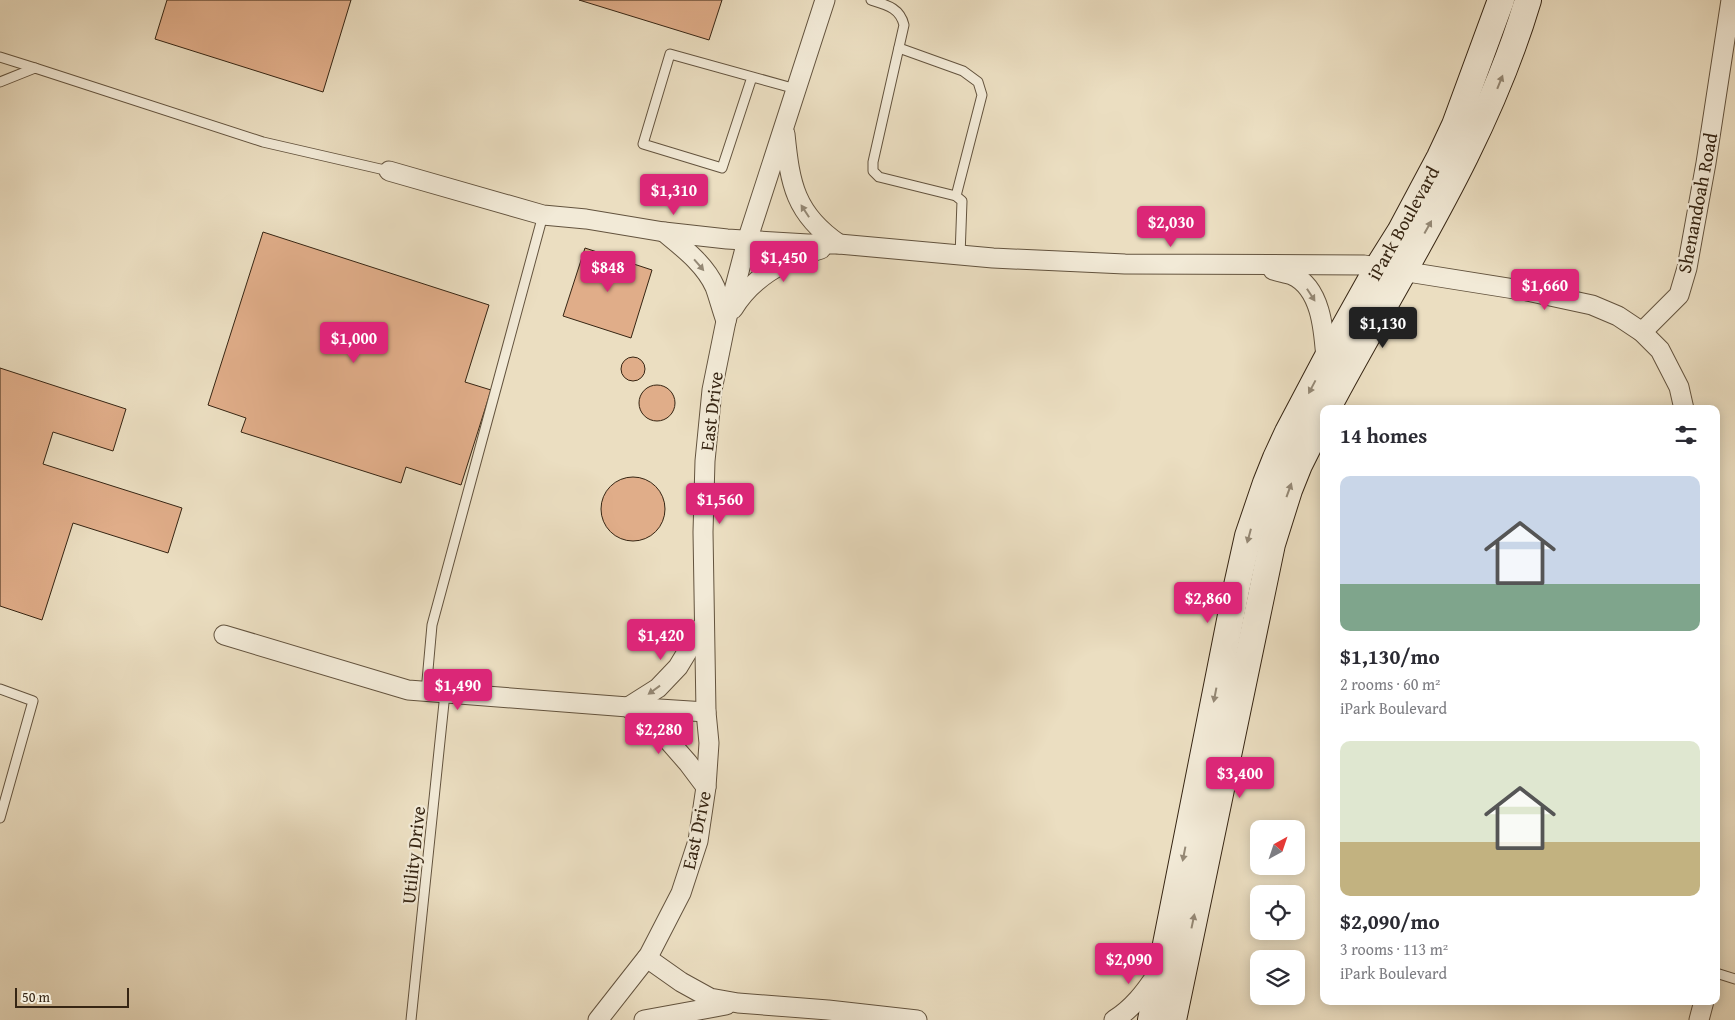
<!DOCTYPE html>
<meta charset="utf-8">
<style>
body{margin:0;font-family:"Gentium Book Plus",serif;background:#f7f7f7;color:#2b2b33;height:100vh;display:flex;flex-direction:column;font-size:19px;white-space:nowrap}
*{box-sizing:border-box;margin:0}
p{font-size:16px;color:#7c7c81}
.icon{flex:none;width:28px;height:28px;fill:none;stroke:currentColor;stroke-width:2;stroke-linecap:round;stroke-linejoin:round}
.map{position:relative;flex:1;overflow:hidden}
.sheet{position:absolute;left:1320px;top:405px;width:400px;height:600px;display:flex;flex-direction:column;background:#fff;border-radius:10px;box-shadow:0 2px 12px #0003}
.sheet>*{flex:none}
.needle{width:32px;rotate:40deg}
.tools{position:absolute;left:1250px;top:820px;display:grid;gap:10px}
.tools a{display:grid;place-items:center;width:55px;height:55px;border-radius:10px;background:#fff;box-shadow:0 2px 12px #0003;font-size:25px}
.scale{position:absolute;left:15px;bottom:12px;width:114px;box-sizing:border-box;padding-left:5px;border:2px solid #362513;border-top:0;font-size:14px;line-height:18px;white-space:nowrap;color:#362513;-webkit-text-stroke:4px #f2ead7;paint-order:stroke}
.price{position:absolute;translate:-50% -42px;padding:0 11px;border-radius:5px;background:#db2777;color:#fff;font-size:16px;line-height:32px;filter:drop-shadow(0 1px 2px #0008)}
.price::after{content:'';position:absolute;left:50%;top:30px;width:15px;height:11px;margin-left:-8px;background:inherit;clip-path:polygon(0 0,100% 0,50% 100%)}
.price.on{background:#222;color:#fff}
ul{padding:0;list-style:none}
li{display:grid;align-content:center;gap:10px;height:265px;padding:0 20px}
li span{display:grid;place-items:center;height:155px;border-radius:10px;color:#555}
li>.icon{margin-inline-start:auto}
span .icon{width:90px;height:90px;fill:#fffc;stroke-width:1}
li b{font-size:21px}
h2{display:flex;justify-content:space-between;align-items:center;height:60px;padding:0 20px;font-size:21px}
.map>svg:first-child{display:block}
.building{fill:#e0ad89;stroke:#362513}
.lines{fill:none;stroke-linecap:round;stroke-linejoin:round}
.service-casing{stroke:#63533e;stroke-width:11}
.minor-casing{stroke:#63533e;stroke-width:21}
.secondary-casing{stroke:#362513;stroke-width:28}
.service{stroke:#f2ead7;stroke-width:9}
.minor{stroke:#f2ead7;stroke-width:19}
.secondary{stroke:#f2ead7;stroke-width:26}
.oneway{fill:#948875}
.labels{text-anchor:middle;dominant-baseline:central;stroke-width:4.5;stroke-linejoin:round;paint-order:stroke}
.street-label{font-size:19px;fill:#362513;stroke:#f2ead7}
</style>
<div class="map">
<svg width="1735" height="1020" viewBox="0 0 1735 1020">
<rect width="100%" height="100%" fill="#ebdec1"/>
<filter id="stains"><feTurbulence type="fractalNoise" baseFrequency=".004" numOctaves="4"/><feColorMatrix values="0 0 0 0 .2 0 0 0 0 .09 0 0 0 0 .02 0 0 0 .5 -.17"/></filter>
<radialGradient id="worn" r=".72"><stop offset=".6" stop-color="#630" stop-opacity="0"/><stop offset="1" stop-color="#630" stop-opacity=".3"/></radialGradient>
<g class="building">
<polygon points="167,0 351,0 323,92 155,39"/>
<polygon points="579,0 722,0 709,40"/>
<polygon points="263,232 489,305 465,382 491,390 461,485 406,467 401,483 241,432 246,418 208,405"/>
<polygon points="585,248 652,270 631,338 563,316"/>
<circle cx="633" cy="369" r="12"/>
<polygon points="0,368 126,409 113,451 53,432 43,464 182,508 168,553 73,523 42,620 0,606"/>
<circle cx="657" cy="403" r="18"/>
<circle cx="633" cy="509" r="32"/>
</g>
<g class="lines">
<defs>
<g id="service">
<path d="M871 0C887 5 900 8 904 25L873 162V171L879 177 956 196 962 201 960 256"/>
<polyline points="899,48 963,71 978,82 982,95 956,196"/>
<polyline points="0,57 35,68"/>
<polyline points="752,77 722,168 643,144 670,54 796,89"/>
<polyline points="0,82 35,68 263,142 389,171"/>
<polyline points="0,689 33,701 0,818"/>
<polyline points="426,692 432,625 543,215"/>
<polyline points="1716,973 1735,979"/>
<polyline points="411,1020 445,693"/>
</g>
<g id="minor">
<path d="M785 134C790 184 795 214 839 244"/>
<polyline points="389,171 543,215 586,219 664,232 727,239 808,244 839,244 993,258 1125,264 1364,265 1527,291 1592,305 1618,316 1642,332 1660,350 1679,387 1684,409"/>
<path d="M664 232C682 247 705 264 715 287 719 298 722 310 726 321"/>
<path d="M1273 270C1279 272 1286 273 1292 275 1322 288 1324 333 1326 360"/>
<path d="M733 309C752 277 786 259 821 249"/>
<polyline points="1642,332 1679,295 1687,268 1706,163 1731,0"/>
<polyline points="704,624 678,667 658,688 628,707 667,739 688,763 706,787"/>
<polyline points="224,635 408,690 628,707 706,712"/>
<polyline points="647,958 681,982 710,998 738,1003 828,1010 917,1020"/>
<polyline points="598,1020 649,955 681,893 698,841 706,787 709,743 706,712 703,532 705,461 712,390 726,321 747,241 825,0"/>
<polyline points="644,1020 726,1005"/>
<path d="M1114 1020C1133 1008 1145 992 1157 974"/>
<polyline points="1699,1020 1704,1001"/>
</g>
<g id="secondary">
<path d="M1327 409C1399 273 1484 148 1528 0"/>
<polyline points="1151,1020 1236,590 1248,536 1266,483 1276,458 1288,432 1326,360 1378,267 1400,232 1440,157 1455,125 1501,0"/>
<polyline points="1173,1020 1272,544 1289,490 1299,465 1324,415"/>
</g>
</defs>
<use href="#service" class="service-casing"/>
<use href="#minor" class="minor-casing"/>
<use href="#secondary" class="secondary-casing"/>
<use href="#service" class="service"/>
<use href="#minor" class="minor"/>
<use href="#secondary" class="secondary"/>
</g>
<defs><path id="oneway-solid" d="M-6-.8H1V-3.2L6.5 0L1 3.2V.8H-6Z" transform="scale(1.25)"/></defs>
<g class="oneway">
<use href="#oneway-solid" transform="translate(1500 82) rotate(-68)"/>
<use href="#oneway-solid" transform="translate(805 211) rotate(-123)"/>
<use href="#oneway-solid" transform="translate(1428 227) rotate(-61)"/>
<use href="#oneway-solid" transform="translate(699 265) rotate(49)"/>
<use href="#oneway-solid" transform="translate(1311 295) rotate(57)"/>
<use href="#oneway-solid" transform="translate(1312 387) rotate(118)"/>
<use href="#oneway-solid" transform="translate(1289 490) rotate(-70)"/>
<use href="#oneway-solid" transform="translate(1249 536) rotate(105)"/>
<use href="#oneway-solid" transform="translate(654 690) rotate(144)"/>
<use href="#oneway-solid" transform="translate(1215 695) rotate(101)"/>
<use href="#oneway-solid" transform="translate(1184 854) rotate(101)"/>
<use href="#oneway-solid" transform="translate(1193 921) rotate(-78)"/>
</g>
<g class="labels">
<g class="street-label">
<text transform="translate(1697 203) rotate(-79)">Shenandoah Road</text>
<text transform="translate(1403 223) rotate(-61)">iPark Boulevard</text>
<text transform="translate(711 411) rotate(-83)">East Drive</text>
<text transform="translate(696 830) rotate(-78)">East Drive</text>
<text transform="translate(413 855) rotate(-84)">Utility Drive</text>
</g>
</g>
<rect width="100%" height="100%" filter="url(#stains)"/>
<rect width="100%" height="100%" fill="url(#worn)"/>
</svg>
<div class="tools">
<a><svg class="needle" viewBox="-14 -14 28 28"><path d="M0-13l5 13h-10z" fill="#e53935"/><path d="M0 13l5-13h-10z" fill="#7c7c81"/></svg></a>
<a><svg class="icon" aria-label="locate" viewBox="0 0 24 24"><circle cx="12" cy="12" r="6"/><path d="M12 2v4M12 18v4M2 12h4M18 12h4"/></svg></a>
<a><svg class="icon" aria-label="layers" viewBox="0 0 24 24"><path d="M12 4l9 5-9 5-9-5zM3 14l9 5 9-5"/></svg></a>
</div>
<div class="scale">50 m</div>
<b class="price" style="left:674px;top:216px">$1,310</b>
<b class="price" style="left:1171px;top:248px">$2,030</b>
<b class="price" style="left:784px;top:283px">$1,450</b>
<b class="price" style="left:608px;top:293px">$848</b>
<b class="price" style="left:1545px;top:311px">$1,660</b>
<b class="price on" style="left:1383px;top:349px">$1,130</b>
<b class="price" style="left:354px;top:364px">$1,000</b>
<b class="price" style="left:720px;top:525px">$1,560</b>
<b class="price" style="left:1208px;top:624px">$2,860</b>
<b class="price" style="left:661px;top:661px">$1,420</b>
<b class="price" style="left:458px;top:711px">$1,490</b>
<b class="price" style="left:659px;top:755px">$2,280</b>
<b class="price" style="left:1240px;top:799px">$3,400</b>
<b class="price" style="left:1129px;top:985px">$2,090</b>
<section class="sheet">
<h2>14 homes<svg class="icon" aria-label="filters" viewBox="0 0 24 24"><path d="M4 7h16M4 17h16"/><circle cx="9" cy="7" r="2"/><circle cx="15" cy="17" r="2"/></svg></h2>
<ul>
<li><span style="background:linear-gradient(#c9d6e8 70%,#7fa58c 0)"><svg class="icon" aria-label="home" viewBox="0 0 24 24"><path d="M3 11l9-7 9 7M6 9v11h12V9"/></svg></span><div><b>$1,130/mo</b><p>2 rooms · 60 m²</p><p>iPark Boulevard</p></div></li>
<li><span style="background:linear-gradient(#dfe7d0 65%,#c2b280 0)"><svg class="icon" aria-label="home" viewBox="0 0 24 24"><path d="M3 11l9-7 9 7M6 9v11h12V9"/></svg></span><div><b>$2,090/mo</b><p>3 rooms · 113 m²</p><p>iPark Boulevard</p></div></li>
</ul>
</section>
</div>
